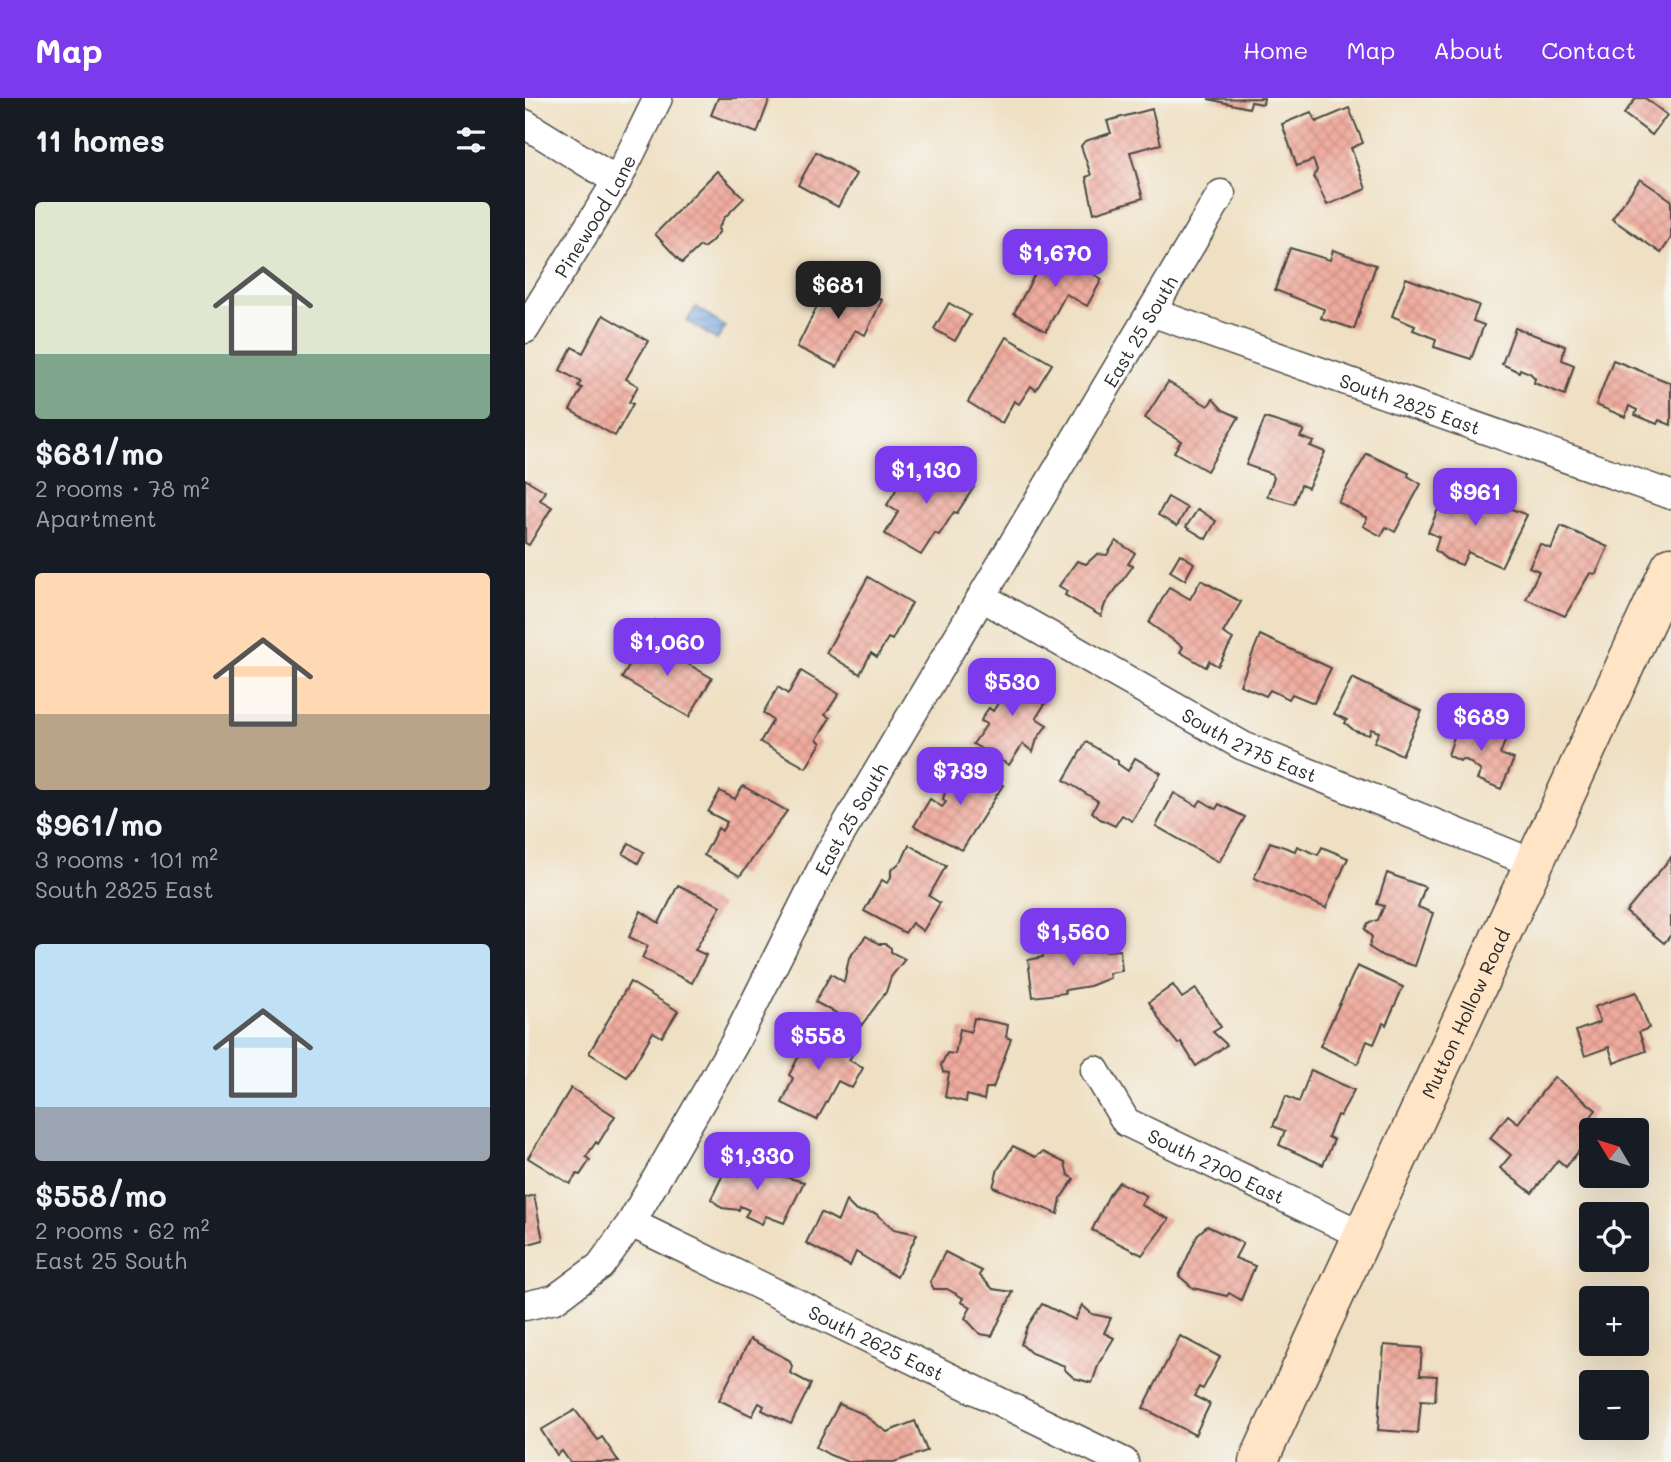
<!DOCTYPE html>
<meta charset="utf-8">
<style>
body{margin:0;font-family:Mali,sans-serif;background:#242831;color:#f1f3f6;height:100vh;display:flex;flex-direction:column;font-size:26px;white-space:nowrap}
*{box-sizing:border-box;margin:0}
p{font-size:23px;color:#9ea1a6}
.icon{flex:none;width:38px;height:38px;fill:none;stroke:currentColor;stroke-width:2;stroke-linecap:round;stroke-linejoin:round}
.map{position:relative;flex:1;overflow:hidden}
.side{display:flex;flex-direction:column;background:#171b24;width:525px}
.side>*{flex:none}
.needle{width:46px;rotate:308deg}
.tools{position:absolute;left:1054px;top:1020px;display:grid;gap:14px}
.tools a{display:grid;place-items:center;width:70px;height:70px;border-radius:7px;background:#171b24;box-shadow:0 7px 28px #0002;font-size:35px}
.price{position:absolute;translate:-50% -60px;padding:0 16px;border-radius:14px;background:#7c3aed;color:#fff;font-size:23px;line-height:46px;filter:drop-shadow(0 2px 4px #0008)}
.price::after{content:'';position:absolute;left:50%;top:42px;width:21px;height:16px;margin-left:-10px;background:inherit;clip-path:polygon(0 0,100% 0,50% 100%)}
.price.selected{background:#222;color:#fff}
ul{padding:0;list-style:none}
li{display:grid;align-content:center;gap:14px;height:371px;padding:0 35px}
li span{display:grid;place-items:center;height:217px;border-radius:7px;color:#555}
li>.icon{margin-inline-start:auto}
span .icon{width:126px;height:126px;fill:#fffc;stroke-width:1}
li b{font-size:30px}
h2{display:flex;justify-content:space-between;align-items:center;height:84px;padding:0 35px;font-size:30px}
header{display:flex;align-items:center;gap:42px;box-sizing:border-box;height:98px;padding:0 35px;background:#7c3aed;color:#fff}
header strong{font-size:33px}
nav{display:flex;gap:38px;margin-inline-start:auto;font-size:24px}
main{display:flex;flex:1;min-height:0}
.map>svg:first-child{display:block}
.water{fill:url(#water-rules);stroke:#506886;stroke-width:2}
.building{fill:url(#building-cross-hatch)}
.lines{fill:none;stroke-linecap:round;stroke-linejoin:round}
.street-casing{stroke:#484642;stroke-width:31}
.secondary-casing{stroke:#484642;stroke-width:41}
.street{stroke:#fff;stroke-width:28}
.secondary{stroke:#ffe4c6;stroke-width:38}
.labels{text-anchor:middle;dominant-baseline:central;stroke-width:6;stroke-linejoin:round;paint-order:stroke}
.street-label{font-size:19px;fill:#2b2b2b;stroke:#f6f6f2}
</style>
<header>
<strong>Map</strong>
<nav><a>Home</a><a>Map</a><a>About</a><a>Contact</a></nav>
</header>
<main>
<section class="side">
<h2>11 homes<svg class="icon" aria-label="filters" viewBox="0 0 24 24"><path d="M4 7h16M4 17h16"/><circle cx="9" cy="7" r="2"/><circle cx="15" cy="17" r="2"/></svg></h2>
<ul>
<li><span style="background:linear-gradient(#dfe7d0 70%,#7fa58c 0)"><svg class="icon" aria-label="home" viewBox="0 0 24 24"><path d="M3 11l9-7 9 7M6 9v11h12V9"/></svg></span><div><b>$681/mo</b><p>2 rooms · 78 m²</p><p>Apartment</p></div></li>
<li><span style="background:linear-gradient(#ffd9b3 65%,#b9a48a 0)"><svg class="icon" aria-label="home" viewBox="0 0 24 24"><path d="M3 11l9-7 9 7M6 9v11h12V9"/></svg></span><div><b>$961/mo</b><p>3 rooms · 101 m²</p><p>South 2825 East</p></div></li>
<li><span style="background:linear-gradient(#bfe0f5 75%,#9aa5b1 0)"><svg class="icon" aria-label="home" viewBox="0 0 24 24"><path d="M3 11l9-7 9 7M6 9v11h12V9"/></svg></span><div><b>$558/mo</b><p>2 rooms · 62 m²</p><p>East 25 South</p></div></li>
</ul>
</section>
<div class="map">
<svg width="1146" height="1364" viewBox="0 0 1146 1364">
<defs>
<pattern id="water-rules" width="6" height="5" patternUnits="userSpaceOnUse" patternTransform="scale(1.75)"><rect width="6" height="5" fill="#76a6e0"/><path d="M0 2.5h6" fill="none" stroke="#6187b6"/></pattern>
<pattern id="building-cross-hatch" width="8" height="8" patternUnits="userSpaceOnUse" patternTransform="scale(1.75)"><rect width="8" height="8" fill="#efaa9d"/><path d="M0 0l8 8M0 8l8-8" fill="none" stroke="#cd9287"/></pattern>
</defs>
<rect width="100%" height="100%" fill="#f6f6f2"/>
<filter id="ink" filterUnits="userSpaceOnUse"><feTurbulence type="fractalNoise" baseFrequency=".0143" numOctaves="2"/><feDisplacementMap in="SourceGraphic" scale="14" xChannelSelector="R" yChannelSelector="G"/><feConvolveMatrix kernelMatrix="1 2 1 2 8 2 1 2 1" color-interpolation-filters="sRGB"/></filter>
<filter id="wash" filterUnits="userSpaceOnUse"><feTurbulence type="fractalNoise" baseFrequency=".00686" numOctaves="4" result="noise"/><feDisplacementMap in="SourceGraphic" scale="28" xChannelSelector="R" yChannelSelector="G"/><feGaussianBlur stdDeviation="1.57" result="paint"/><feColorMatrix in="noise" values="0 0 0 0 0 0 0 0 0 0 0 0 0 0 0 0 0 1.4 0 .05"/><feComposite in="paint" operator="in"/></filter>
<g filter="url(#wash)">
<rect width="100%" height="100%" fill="#efe0c3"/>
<polygon class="water" points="171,209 200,229 192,242 162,223"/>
<g id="blocks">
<g class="building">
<polygon points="193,0 245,0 232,35 186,17"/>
<polygon points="739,0 738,6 726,4 724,10 683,1"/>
<polygon points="1111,0 1120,0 1142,17 1127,37 1099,16"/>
<polygon points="824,10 838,45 826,50 841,91 802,107 789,79 792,72 788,62 772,68 757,26 786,14 791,24"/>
<polygon points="627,11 636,46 605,54 618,100 569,115 561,79 566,77 556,48 560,43 586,35 582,23"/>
<polygon points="291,54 331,76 313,109 273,87"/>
<polygon points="192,73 219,100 199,120 193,131 195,133 186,144 178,150 175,148 157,165 130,136"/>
<polygon points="1115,81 1146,102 1146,140 1136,155 1087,121"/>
<polygon points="524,150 577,181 562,208 541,196 521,233 489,215"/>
<polygon points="765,150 805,162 808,152 851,167 829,231 796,220 799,211 750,192"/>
<polygon points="307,178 357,202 340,237 330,232 312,269 272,249"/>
<polygon points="881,180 954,207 948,223 959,227 946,261 909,249 911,241 888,232 890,228 867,218"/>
<polygon points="424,205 445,217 430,243 409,231"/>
<polygon points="78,217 123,243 101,281 113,288 104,304 108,306 90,338 45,312 57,290 53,288 56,284 35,272 47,249 58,255"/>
<polygon points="990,230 1040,248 1037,262 1049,267 1040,297 1009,285 1010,280 1005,275 995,271 994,274 977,266"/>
<polygon points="481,239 527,266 511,292 506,288 494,306 489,303 477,325 443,304"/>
<polygon points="1088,262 1146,285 1146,327 1134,322 1132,326 1110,317 1112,312 1104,308 1100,319 1071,307"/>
<polygon points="643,284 683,308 688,301 698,312 714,319 682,373 649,354 656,343 620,320"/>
<polygon points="740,320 779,332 775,339 789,344 785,348 800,354 783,390 776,387 769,406 742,398 749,380 747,376 721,367"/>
<polygon points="842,356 884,375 883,378 896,386 870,434 861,429 856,438 838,428 842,420 813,404"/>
<polygon points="406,361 449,389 432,415 429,414 414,437 410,435 396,457 360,436 373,414 362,407 381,375 391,383"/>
<polygon points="0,381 20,393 15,402 27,409 4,447 0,445"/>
<polygon points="923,389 947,401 950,397 1002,417 976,469 943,454 937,467 921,461 910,452 914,439 903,434"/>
<polygon points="643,399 662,410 652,428 633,417"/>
<polygon points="673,411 691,423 681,441 661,429"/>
<polygon points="1036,428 1083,449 1071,476 1065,475 1040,518 1001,501 1014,473 1004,469 1015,446 1026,451"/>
<polygon points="591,443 610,455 603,466 608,468 580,506 576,518 540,497 542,493 534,488 552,463 561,466 572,456 582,457"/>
<polygon points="655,456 669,465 660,482 645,473"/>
<polygon points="343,479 387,505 367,542 363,540 352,559 346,555 335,576 301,555"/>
<polygon points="676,482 716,504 698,535 708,541 693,568 684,563 681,569 655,554 658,549 624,525 644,489 665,501"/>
<polygon points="130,522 155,536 147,549 123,535"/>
<polygon points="735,537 806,570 789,605 767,596 764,601 745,592 741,598 715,587"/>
<polygon points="120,541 187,580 164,619 97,580"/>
<polygon points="479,571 525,598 511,620 522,627 512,641 508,654 498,646 484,667 448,646 462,626 456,623 458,618 464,610 468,613 474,604 465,598"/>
<polygon points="276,573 314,596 300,617 305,620 292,641 296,645 281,670 235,644 248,622 238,615 253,589 263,596"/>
<polygon points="827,580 897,613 877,657 849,644 854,634 846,631 844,637 830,633 820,625 822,622 809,616"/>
<polygon points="946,623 967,638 981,641 975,656 989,661 976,691 952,681 956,673 943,663 937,661 935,663 923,657 934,624"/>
<polygon points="561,644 593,663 593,666 603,673 610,660 636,675 607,723 597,717 590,728 575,721 567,714 573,703 539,682"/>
<polygon points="439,663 478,687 437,752 389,728 405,701 417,709 421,704 418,701 423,684"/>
<polygon points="218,688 262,713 215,778 179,757 193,730 197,733 202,724 183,714 195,693 210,701"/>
<polygon points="649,695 672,708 676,702 691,711 694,706 720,719 694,764 631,728"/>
<polygon points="745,744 770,753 772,748 793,757 797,749 823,760 801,810 729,780"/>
<polygon points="104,745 119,754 113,765 98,756"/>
<polygon points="384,747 421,768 404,798 415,805 398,833 387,825 380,835 339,813 357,782 362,785 366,779 366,772 377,763"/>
<polygon points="1146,759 1146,837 1139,845 1101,814"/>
<polygon points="862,775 900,789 893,809 908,815 890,868 858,858 844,849 847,839 840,831 843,825 853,822 859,808 852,806"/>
<polygon points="153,787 196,808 170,852 181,857 167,885 117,860 123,848 104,839 116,813 134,825"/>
<polygon points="341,838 354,846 360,846 366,850 366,854 380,861 366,879 361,894 336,928 290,904 306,876 319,884 324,860"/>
<polygon points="561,842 580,843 579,853 595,852 597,873 584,875 585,880 565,888 540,892 541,895 508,899 503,862 518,859 518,854 552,849 552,844"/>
<polygon points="832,868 878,889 861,927 858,925 849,946 842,943 833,966 795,948"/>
<polygon points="105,884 153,913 137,939 128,934 102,979 64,955"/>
<polygon points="648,887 657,900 671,891 696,929 688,934 702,947 671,968 656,944 653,946 639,929 624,904"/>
<polygon points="1111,894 1124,930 1114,934 1121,953 1089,965 1084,949 1060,958 1051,933 1075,924 1069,909"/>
<polygon points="449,920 483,927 481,939 486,941 468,990 461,990 459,1002 442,997 441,1004 420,999 424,975 418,974 416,967 422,955 430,956 435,931 446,934"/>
<polygon points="280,925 329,954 324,962 338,970 327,990 313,983 292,1022 257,1005 268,980 264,977 274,958 267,953"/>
<polygon points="786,972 829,992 815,1018 812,1017 803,1039 809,1042 798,1067 754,1047 760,1033 748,1028 761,998 774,1004"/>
<polygon points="1029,979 1071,1012 1057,1030 1066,1038 1041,1069 1033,1062 1007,1095 975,1070 986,1057 965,1040 983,1017 993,1025"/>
<polygon points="46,990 90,1018 73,1046 71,1044 61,1059 65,1062 55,1077 52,1076 45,1086 3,1060"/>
<polygon points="488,1048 510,1059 518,1054 540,1065 543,1077 549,1081 536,1100 533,1116 468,1089 473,1071"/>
<polygon points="219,1059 245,1075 279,1084 259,1125 241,1118 237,1126 220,1118 224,1112 215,1108 214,1112 197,1110 186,1101 204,1064 213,1070"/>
<polygon points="594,1084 622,1098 616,1107 644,1121 617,1157 567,1132 584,1097"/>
<polygon points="9,1097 18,1142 0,1147 0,1100"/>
<polygon points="321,1103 331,1113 350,1115 369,1131 392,1136 372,1179 331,1154 325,1168 281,1145 296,1114 313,1123"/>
<polygon points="682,1128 718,1145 710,1160 730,1168 716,1202 704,1195 702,1198 668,1190 654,1178 673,1136"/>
<polygon points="420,1154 457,1173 454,1177 468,1191 488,1194 467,1238 455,1236 440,1220 446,1209 436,1204 438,1200 422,1191 409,1191 405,1184"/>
<polygon points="517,1206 550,1222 557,1207 567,1216 586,1220 579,1235 589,1240 574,1265 567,1285 549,1280 539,1271 540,1268 506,1255 496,1246 502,1229"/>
<polygon points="655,1238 695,1259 678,1291 674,1289 669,1298 685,1306 670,1337 618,1310"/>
<polygon points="225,1241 264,1262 267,1268 265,1275 286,1286 266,1326 237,1312 239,1308 234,1305 227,1318 194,1302"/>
<polygon points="859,1247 897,1250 895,1277 912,1278 910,1303 896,1302 893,1335 853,1332"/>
<polygon points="314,1306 336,1315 362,1334 390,1323 402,1353 369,1364 323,1364 305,1357 291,1349"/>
<polygon points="50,1312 73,1342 77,1339 94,1364 45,1364 37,1353 32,1357 16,1332"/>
</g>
</g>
</g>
<g filter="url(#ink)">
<use href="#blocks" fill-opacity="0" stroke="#484642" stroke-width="2"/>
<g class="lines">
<defs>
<g id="street">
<polyline points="0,26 92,83"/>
<path id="s1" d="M626 214 1146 397"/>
<path id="s2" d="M0 231 92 83 133 0"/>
<path id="s3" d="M457 499 718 648 1008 765"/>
<path id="s4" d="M570 972 601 1024 839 1138"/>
<path id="s5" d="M106 1125 599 1364"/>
<path id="s6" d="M0 1208 30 1201 75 1168 106 1125 209 946 305 754 696 96"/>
</g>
<g id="secondary">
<path id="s7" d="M733 1364 1146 468"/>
</g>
</defs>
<use href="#street" class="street-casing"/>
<use href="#secondary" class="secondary-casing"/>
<use href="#street" class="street"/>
<use href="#secondary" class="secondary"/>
</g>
</g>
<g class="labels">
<g class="street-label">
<text stroke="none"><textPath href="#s2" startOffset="133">Pinewood Lane</textPath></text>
<text stroke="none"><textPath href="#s6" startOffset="1167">East 25 South</textPath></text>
<text stroke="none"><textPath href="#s1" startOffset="275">South 2825 East</textPath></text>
<text stroke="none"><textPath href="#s3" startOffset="306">South 2775 East</textPath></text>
<text stroke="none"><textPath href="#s6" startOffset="600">East 25 South</textPath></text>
<text stroke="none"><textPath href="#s7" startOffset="494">Mutton Hollow Road</textPath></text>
<text stroke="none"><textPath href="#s4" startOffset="161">South 2700 East</textPath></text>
<text stroke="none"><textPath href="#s5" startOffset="273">South 2625 East</textPath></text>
</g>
</g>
</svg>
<div class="tools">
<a><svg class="needle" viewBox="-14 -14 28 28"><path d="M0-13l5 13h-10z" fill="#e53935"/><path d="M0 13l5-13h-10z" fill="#9ea1a6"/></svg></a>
<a><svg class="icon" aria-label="locate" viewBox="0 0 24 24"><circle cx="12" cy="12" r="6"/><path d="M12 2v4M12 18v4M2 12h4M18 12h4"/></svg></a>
<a>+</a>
<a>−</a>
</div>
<b class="price" style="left:530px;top:191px">$1,670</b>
<b class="price selected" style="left:313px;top:223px">$681</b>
<b class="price" style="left:401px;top:408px">$1,130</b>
<b class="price" style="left:950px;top:430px">$961</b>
<b class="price" style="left:142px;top:580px">$1,060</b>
<b class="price" style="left:487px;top:620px">$530</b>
<b class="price" style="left:956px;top:655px">$689</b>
<b class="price" style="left:435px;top:709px">$739</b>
<b class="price" style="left:548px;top:870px">$1,560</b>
<b class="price" style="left:293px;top:974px">$558</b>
<b class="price" style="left:232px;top:1094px">$1,330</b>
</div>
</main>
